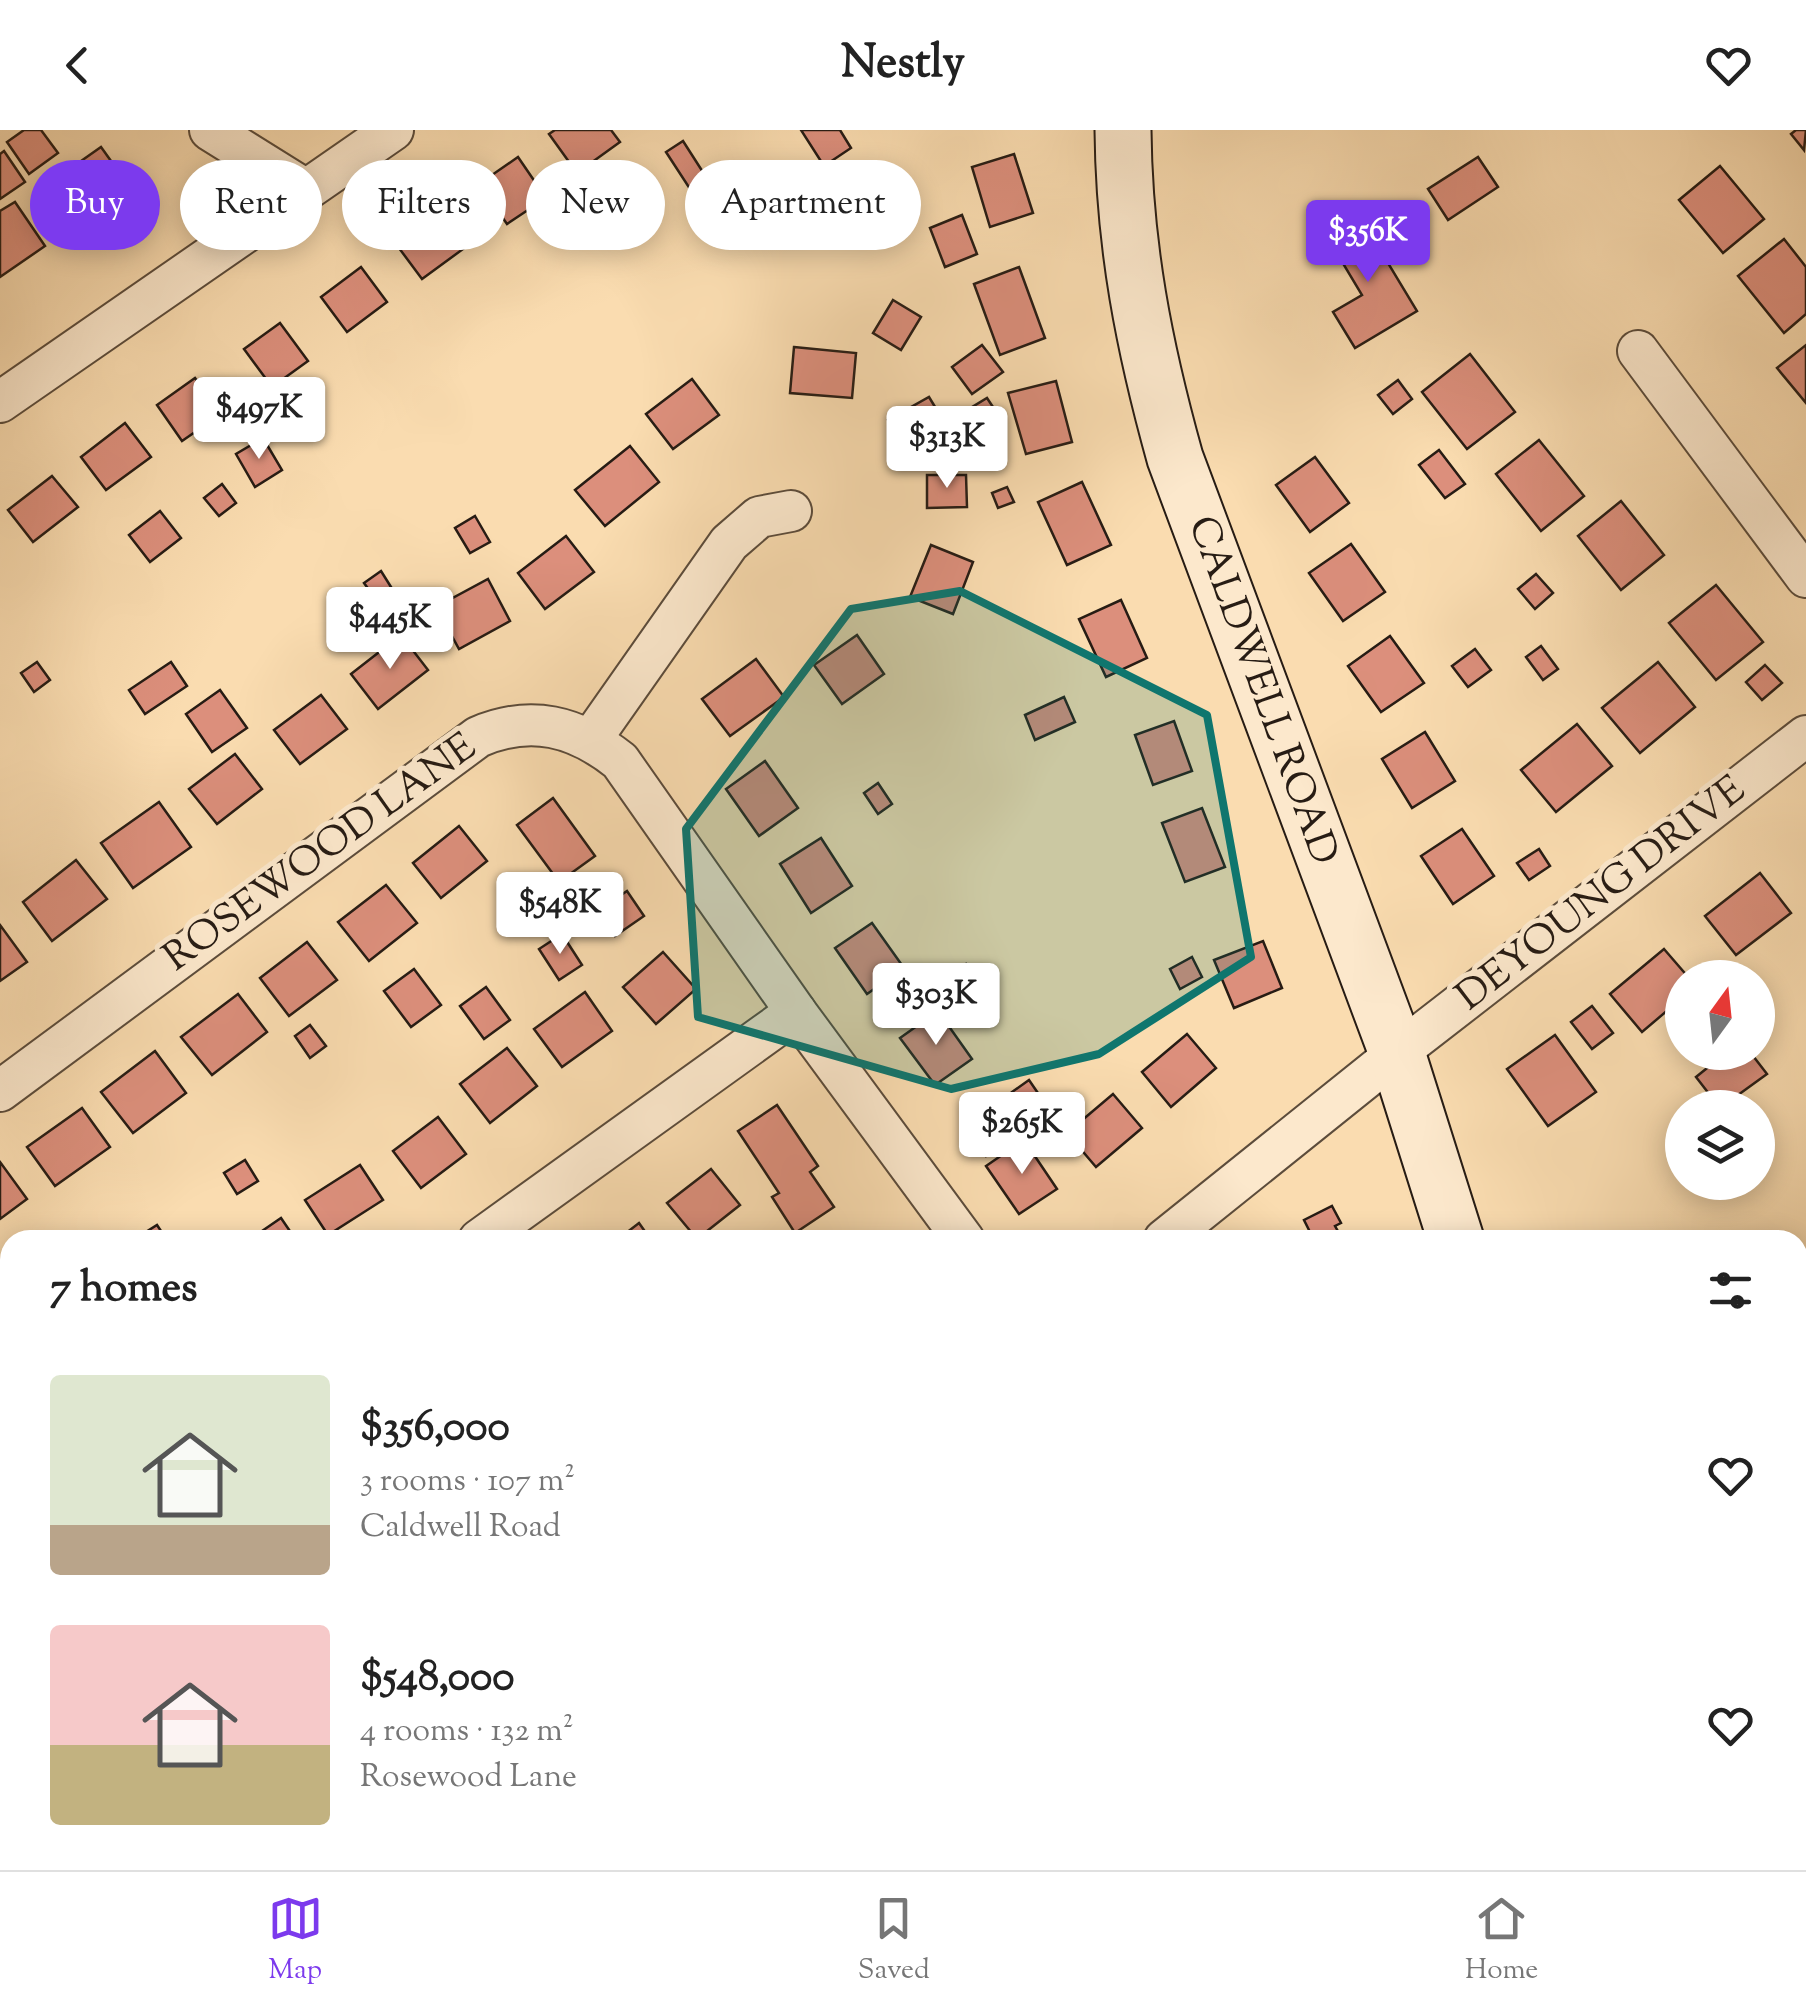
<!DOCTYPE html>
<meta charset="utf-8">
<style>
body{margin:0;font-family:"Sorts Mill Goudy",serif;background:#f6f6f6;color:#222;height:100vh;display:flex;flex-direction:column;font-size:38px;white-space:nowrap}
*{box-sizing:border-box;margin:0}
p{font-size:32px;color:#767676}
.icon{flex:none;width:55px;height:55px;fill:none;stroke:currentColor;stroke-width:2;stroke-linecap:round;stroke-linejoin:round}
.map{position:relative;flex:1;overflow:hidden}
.panel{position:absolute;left:0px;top:1100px;width:1808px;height:640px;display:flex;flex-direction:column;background:#fff;border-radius:30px 30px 0 0;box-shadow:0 5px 25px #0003}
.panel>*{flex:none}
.top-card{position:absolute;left:30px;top:30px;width:1000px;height:90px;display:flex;gap:20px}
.needle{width:65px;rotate:15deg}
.fabs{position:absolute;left:1665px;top:830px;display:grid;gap:20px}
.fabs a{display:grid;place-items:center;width:110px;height:110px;border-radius:50%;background:#fff;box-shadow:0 5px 25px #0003;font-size:50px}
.price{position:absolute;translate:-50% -85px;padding:0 22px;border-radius:10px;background:#fff;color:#222;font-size:32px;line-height:65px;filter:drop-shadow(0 2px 5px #0008)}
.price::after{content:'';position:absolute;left:50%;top:60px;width:30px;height:22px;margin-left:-15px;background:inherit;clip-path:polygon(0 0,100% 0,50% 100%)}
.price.selected{background:#7c3aed;color:#fff}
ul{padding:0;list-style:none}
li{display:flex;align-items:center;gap:30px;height:250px;padding:0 50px}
li span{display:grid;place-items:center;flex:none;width:280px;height:200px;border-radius:10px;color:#555}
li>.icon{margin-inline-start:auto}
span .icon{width:120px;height:120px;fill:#fffc;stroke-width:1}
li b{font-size:42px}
h2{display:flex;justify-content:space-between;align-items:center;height:120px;padding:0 50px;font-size:42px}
.tag{padding:0 35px;border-radius:45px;background:#fff;box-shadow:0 5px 25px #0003;font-size:35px;line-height:90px}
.tag.selected{background:#7c3aed;color:#fff}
header{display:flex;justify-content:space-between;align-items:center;height:130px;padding:0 50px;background:#fff;font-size:45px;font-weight:800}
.dock{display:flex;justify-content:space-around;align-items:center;height:140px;border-top:2px solid #e0e0e0;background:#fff;font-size:28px;color:#767676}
.dock a{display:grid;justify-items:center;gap:5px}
.dock .selected{color:#7c3aed}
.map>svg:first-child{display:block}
.forest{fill:url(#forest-firs);stroke:#716e50;stroke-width:2.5}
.building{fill:#dc8f7c;stroke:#271c14;stroke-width:2.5}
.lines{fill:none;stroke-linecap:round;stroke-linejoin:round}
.street-casing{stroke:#5c4c3b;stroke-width:44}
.secondary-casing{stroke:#271c14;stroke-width:59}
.street{stroke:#fce8cc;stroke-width:40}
.secondary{stroke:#fce8cc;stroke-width:55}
.marked{fill:#0f766e;fill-opacity:0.2;stroke:#0f766e;stroke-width:8;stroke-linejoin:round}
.labels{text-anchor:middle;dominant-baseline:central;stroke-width:10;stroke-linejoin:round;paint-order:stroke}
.street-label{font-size:40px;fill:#271c14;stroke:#fce8cc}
</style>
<header><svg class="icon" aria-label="back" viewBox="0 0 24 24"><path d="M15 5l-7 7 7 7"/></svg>Nestly<svg class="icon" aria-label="heart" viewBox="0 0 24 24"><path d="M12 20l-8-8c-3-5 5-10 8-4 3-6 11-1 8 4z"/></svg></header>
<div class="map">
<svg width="1806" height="1740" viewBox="0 0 1806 1740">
<defs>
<pattern id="forest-firs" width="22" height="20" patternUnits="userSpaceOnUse" patternTransform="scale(2.5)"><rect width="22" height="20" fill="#bbc18d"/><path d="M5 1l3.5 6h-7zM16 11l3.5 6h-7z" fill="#a1a579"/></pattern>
</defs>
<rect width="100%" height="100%" fill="#fadcb0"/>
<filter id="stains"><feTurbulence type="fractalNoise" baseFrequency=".002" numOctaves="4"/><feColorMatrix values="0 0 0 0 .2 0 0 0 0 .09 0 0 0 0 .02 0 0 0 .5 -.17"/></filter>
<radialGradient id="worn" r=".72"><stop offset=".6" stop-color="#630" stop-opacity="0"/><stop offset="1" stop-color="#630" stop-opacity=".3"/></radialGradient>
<polygon class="forest" points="1806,1473 1806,1715 1798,1701 1798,1479"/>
<g class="building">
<polygon points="24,0 41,0 58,23 29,44 7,12"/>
<polygon points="555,0 611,0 620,12 577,43 549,4"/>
<polygon points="801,0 840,0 851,18 824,36"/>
<polygon points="1796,0 1806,0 1804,20 1791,4"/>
<polygon points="683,11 708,50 692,62 666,22"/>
<polygon points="101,17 126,52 79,85 54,50"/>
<polygon points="4,21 25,52 0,69 0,24"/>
<polygon points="1014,24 1033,83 990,97 972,37"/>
<polygon points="518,27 546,68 507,94 479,54"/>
<polygon points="1478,27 1498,57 1448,90 1428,59"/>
<polygon points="1720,36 1764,89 1723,123 1679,70"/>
<polygon points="15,72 45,116 0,147 0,81"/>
<polygon points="437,83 463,119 422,149 396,114"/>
<polygon points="962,85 977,124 945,137 930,98"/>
<polygon points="1359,85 1417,181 1355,218 1333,182 1362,165 1326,105"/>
<polygon points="1784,109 1806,137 1806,184 1784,203 1738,146"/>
<polygon points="361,137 387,172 347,202 321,167"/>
<polygon points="1019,137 1045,208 1000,225 974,154"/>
<polygon points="893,170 921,187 901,220 873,203"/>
<polygon points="280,193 308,231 272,257 244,219"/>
<polygon points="982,215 1003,242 972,264 952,237"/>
<polygon points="1806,215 1806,273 1777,238"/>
<polygon points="794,217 856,223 852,268 790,263"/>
<polygon points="1470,224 1515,282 1467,319 1422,262"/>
<polygon points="195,248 221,284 182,311 157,275"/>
<polygon points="692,249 719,285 673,319 646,284"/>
<polygon points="1398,250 1412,269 1393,284 1378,265"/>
<polygon points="1056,251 1072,312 1026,324 1008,263"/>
<polygon points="929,267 957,313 916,337 888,290"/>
<polygon points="987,268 997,283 979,294 969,279"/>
<polygon points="125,293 151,327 106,360 81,327"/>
<polygon points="263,308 282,340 255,357 236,324"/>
<polygon points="1539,310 1584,366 1541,401 1496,344"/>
<polygon points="630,316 659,352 605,396 575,360"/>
<polygon points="1439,320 1465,354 1445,368 1419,335"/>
<polygon points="1315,327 1349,373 1310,402 1276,355"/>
<polygon points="927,345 966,345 967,377 927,378"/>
<polygon points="52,346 78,377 33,412 8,380"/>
<polygon points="1082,352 1111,415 1067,435 1038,372"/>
<polygon points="222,354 236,373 219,386 204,368"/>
<polygon points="1007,357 1014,372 998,378 992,363"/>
<polygon points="1621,371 1664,425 1621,460 1578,406"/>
<polygon points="160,381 181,408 150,432 129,405"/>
<polygon points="475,386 490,412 470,423 455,398"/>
<polygon points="566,406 594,442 545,479 518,443"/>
<polygon points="1351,414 1385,462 1343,491 1309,443"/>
<polygon points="931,415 973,432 953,484 910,467"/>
<polygon points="381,441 391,457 375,468 364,453"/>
<polygon points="1536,444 1553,463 1535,479 1518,459"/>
<polygon points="488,449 510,491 459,519 436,477"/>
<polygon points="1716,455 1763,512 1716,550 1669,493"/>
<polygon points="1121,470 1147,528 1106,547 1079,489"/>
<polygon points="401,505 428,540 378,579 351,544"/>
<polygon points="857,505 884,544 842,574 814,535"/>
<polygon points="1390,506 1424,553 1381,582 1348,536"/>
<polygon points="1541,516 1558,539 1543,550 1526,527"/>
<polygon points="1475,519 1491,540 1468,557 1452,536"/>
<polygon points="756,529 784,567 730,606 702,569"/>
<polygon points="37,532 50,550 34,562 21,543"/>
<polygon points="171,532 187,556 145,584 129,560"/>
<polygon points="1658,532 1695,577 1640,623 1602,578"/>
<polygon points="1765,535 1782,553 1762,570 1746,552"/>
<polygon points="220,560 247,598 212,622 186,584"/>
<polygon points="321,565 347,599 300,634 274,600"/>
<polygon points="1064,567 1075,592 1035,610 1025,585"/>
<polygon points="1174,591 1192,641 1153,655 1135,605"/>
<polygon points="1577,594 1612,636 1556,682 1521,640"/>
<polygon points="1425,602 1455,651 1412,678 1382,629"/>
<polygon points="235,624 262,659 217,694 189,659"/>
<polygon points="765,631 798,678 759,706 726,659"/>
<polygon points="878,653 892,674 878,684 864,663"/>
<polygon points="553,668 595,726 559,752 517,695"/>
<polygon points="159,672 191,717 133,758 101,713"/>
<polygon points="1202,678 1225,737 1185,752 1162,693"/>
<polygon points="459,696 487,731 441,768 413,733"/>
<polygon points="1462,699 1494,746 1453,774 1421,726"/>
<polygon points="821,708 852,756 811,783 780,734"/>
<polygon points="1539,719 1550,736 1529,750 1517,733"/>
<polygon points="76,730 107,769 52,811 23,772"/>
<polygon points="1760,743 1791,783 1736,825 1705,786"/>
<polygon points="386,755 417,793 369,831 338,792"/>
<polygon points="627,761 644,786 615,806 598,781"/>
<polygon points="872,793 904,838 867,864 835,818"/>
<polygon points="0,795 27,832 0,851"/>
<polygon points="562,804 582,835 559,850 539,819"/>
<polygon points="1263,811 1282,858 1234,878 1214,830"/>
<polygon points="307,812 337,850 289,886 260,848"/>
<polygon points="1664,819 1689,848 1682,848 1682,868 1642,902 1610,864"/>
<polygon points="663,822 696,859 656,894 623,857"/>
<polygon points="1192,827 1202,847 1180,859 1170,839"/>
<polygon points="966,834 979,853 966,863 952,843"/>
<polygon points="414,839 441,875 411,897 384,861"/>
<polygon points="486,857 510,890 484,909 460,876"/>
<polygon points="585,862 612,901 562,937 534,899"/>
<polygon points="238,864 267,902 212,945 181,907"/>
<polygon points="1592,876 1613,903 1592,919 1571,892"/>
<polygon points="938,881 972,929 935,955 900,908"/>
<polygon points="310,895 326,916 310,928 295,906"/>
<polygon points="1187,904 1216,938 1171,977 1142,942"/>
<polygon points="1555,905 1596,962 1548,996 1507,939"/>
<polygon points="507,918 537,956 490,993 460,954"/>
<polygon points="155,921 186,963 133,1003 101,962"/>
<polygon points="1727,922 1750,922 1767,944 1720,978 1696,947"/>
<polygon points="1029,950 1042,969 1025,981 1012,962"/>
<polygon points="1113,964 1142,998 1096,1037 1067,1003"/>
<polygon points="1002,969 1024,1001 986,1026 964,994"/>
<polygon points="777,975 818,1036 810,1042 834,1077 795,1103 772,1067 779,1063 738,1001"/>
<polygon points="82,978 110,1017 55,1056 27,1017"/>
<polygon points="438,987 466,1024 421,1058 393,1021"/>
<polygon points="1024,1010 1057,1059 1019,1084 986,1036"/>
<polygon points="245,1030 258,1051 237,1064 224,1043"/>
<polygon points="0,1032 27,1069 0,1089"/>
<polygon points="360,1035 383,1070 328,1105 305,1070"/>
<polygon points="711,1039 740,1075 697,1109 667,1073"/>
<polygon points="1332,1076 1341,1093 1335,1096 1343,1110 1314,1110 1304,1090"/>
<polygon points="281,1088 296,1110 249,1110"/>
<polygon points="639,1093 651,1110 617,1110"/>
<polygon points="157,1095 167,1110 151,1110 146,1102"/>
<polygon points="10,1196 10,1250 0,1237 0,1204"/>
<polygon points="10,1290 10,1324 0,1311 0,1297"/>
<polygon points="1806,1318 1806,1356 1798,1344 1798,1324"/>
<polygon points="1805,1390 1806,1421 1798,1424 1798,1393"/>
<polygon points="10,1525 10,1588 0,1595 0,1533"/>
<polygon points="154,1730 158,1740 85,1740 78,1731"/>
<polygon points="449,1730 487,1730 495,1740 436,1740"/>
<polygon points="646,1730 663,1730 671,1740 632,1740"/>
<polygon points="779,1730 822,1730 829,1740 783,1740 777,1732"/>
<polygon points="844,1730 889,1730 892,1733 882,1740 851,1740"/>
<polygon points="1236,1730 1268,1730 1277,1740 1227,1740"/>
</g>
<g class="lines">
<defs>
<g id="street">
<polyline points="210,0 306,60"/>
<polyline points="1638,221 1806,447"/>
<polyline points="0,272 393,0"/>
<polyline points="592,608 729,413 759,387 791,381"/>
<path d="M0 961 478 607C531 584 576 596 620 631L796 882 964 1110"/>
<polyline points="479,1110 796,882"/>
<polyline points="1164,1110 1397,923 1806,606"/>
<polyline points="1798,1217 1806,1211"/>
<polyline points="0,1455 10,1448"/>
<polyline points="301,1740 315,1730"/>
<polyline points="1015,1740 1028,1730"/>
</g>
<g id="secondary">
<path d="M1123 0C1124 115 1144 217 1175 328L1397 923 1456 1110"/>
<polyline points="1745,1730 1750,1740"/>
</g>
</defs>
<use href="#street" class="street-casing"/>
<use href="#secondary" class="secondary-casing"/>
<use href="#street" class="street"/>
<use href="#secondary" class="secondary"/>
</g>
<path class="marked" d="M960 461 1207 585 1251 827 1099 924 951 959 698 887 686 699 851 479Z"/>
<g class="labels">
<g class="street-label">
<text transform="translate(1261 561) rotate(70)">CALDWELL ROAD</text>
<text transform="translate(321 724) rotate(-36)">ROSEWOOD LANE</text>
<text transform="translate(1602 765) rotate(-38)">DEYOUNG DRIVE</text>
</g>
</g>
<rect width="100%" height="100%" filter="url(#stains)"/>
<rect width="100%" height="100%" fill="url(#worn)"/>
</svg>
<div class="fabs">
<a><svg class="needle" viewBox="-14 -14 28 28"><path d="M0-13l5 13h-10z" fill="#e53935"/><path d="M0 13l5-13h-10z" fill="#767676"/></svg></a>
<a><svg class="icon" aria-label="layers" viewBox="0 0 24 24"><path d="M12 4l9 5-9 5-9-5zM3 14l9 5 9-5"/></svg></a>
</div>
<b class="price selected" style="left:1368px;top:155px">$356K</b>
<b class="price" style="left:259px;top:332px">$497K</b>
<b class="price" style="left:947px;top:361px">$313K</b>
<b class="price" style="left:390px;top:542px">$445K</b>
<b class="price" style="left:560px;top:827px">$548K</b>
<b class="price" style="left:936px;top:918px">$303K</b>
<b class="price" style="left:1022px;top:1047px">$265K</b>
<div class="top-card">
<a class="tag selected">Buy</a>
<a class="tag">Rent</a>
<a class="tag">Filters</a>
<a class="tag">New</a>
<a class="tag">Apartment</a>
</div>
<section class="panel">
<h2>7 homes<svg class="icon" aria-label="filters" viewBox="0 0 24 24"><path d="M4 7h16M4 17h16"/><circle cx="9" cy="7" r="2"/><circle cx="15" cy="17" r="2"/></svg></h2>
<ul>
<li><span style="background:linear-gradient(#dfe7d0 75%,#b9a48a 0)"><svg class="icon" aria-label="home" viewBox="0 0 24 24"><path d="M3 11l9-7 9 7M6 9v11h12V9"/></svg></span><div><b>$356,000</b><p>3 rooms · 107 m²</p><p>Caldwell Road</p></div><svg class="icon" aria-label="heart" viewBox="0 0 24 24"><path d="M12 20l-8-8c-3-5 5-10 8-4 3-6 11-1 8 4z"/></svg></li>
<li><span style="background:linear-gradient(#f6c9c9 60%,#c2b280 0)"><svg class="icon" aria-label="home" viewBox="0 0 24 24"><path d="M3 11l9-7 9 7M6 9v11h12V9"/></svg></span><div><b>$548,000</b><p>4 rooms · 132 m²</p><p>Rosewood Lane</p></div><svg class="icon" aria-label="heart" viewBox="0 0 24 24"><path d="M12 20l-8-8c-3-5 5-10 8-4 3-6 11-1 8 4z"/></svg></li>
</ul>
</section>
</div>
<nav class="dock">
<a class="selected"><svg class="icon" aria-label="map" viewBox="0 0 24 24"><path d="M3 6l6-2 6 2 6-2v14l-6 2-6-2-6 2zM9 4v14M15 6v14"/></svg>Map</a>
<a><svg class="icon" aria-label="saved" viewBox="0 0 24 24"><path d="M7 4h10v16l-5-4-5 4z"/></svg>Saved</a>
<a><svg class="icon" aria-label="home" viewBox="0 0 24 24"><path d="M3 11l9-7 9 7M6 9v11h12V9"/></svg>Home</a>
</nav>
